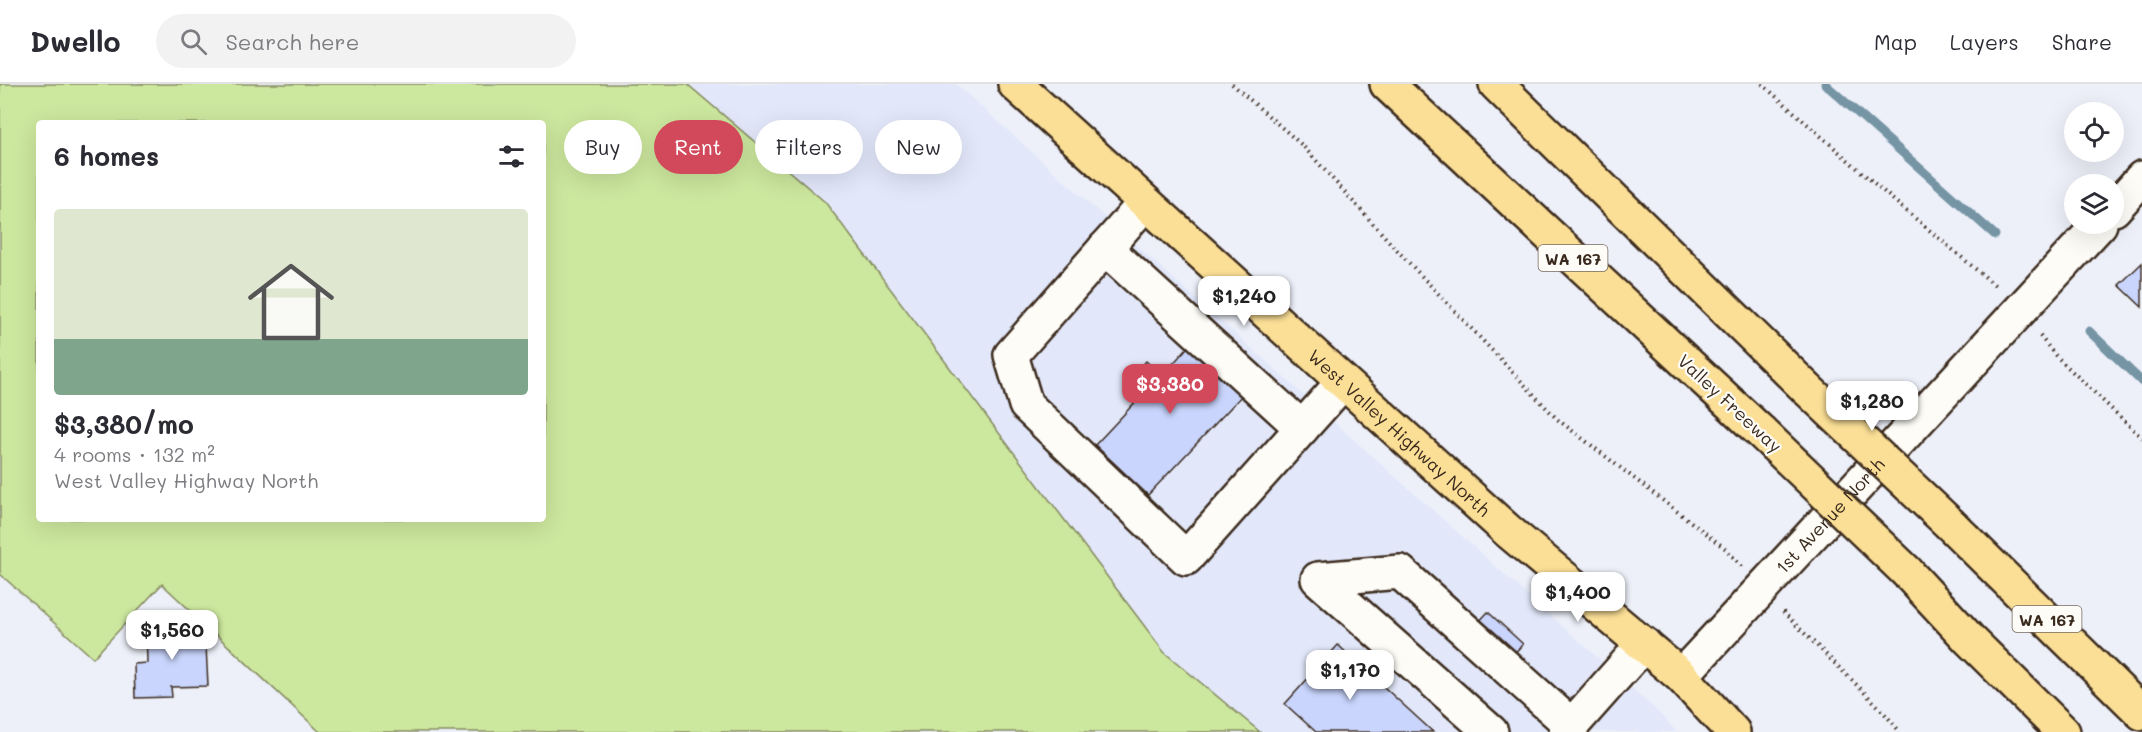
<!DOCTYPE html>
<meta charset="utf-8">
<style>
body{margin:0;font-family:Mali,sans-serif;background:#f2f2f3;color:#2b2b33;height:100vh;display:flex;flex-direction:column;font-size:22px;white-space:nowrap}
*{box-sizing:border-box;margin:0}
p{font-size:20px;color:#7c7c81}
.icon{flex:none;width:33px;height:33px;fill:none;stroke:currentColor;stroke-width:2;stroke-linecap:round;stroke-linejoin:round}
.map{position:relative;flex:1;overflow:hidden}
.details{position:absolute;left:36px;top:36px;width:510px;height:402px;display:flex;flex-direction:column;background:#fff;border-radius:6px;box-shadow:0 6px 24px #0002}
.details>*{flex:none}
.top-card{position:absolute;left:564px;top:36px;width:570px;height:54px;display:flex;gap:12px}
.tools{position:absolute;left:2064px;top:18px;display:grid;gap:12px}
.tools a{display:grid;place-items:center;width:60px;height:60px;border-radius:50%;background:#fff;box-shadow:0 6px 24px #0002;font-size:30px}
.price{position:absolute;translate:-50% -51px;padding:0 14px;border-radius:12px;background:#fff;color:#222;font-size:20px;line-height:39px;filter:drop-shadow(0 2px 3px #0008)}
.price::after{content:'';position:absolute;left:50%;top:36px;width:18px;height:14px;margin-left:-9px;background:inherit;clip-path:polygon(0 0,100% 0,50% 100%)}
.price.current{background:#d1495b;color:#fff}
ul{padding:0;list-style:none}
li{display:grid;align-content:center;gap:12px;height:318px;padding:0 18px}
li+li{border-top:2px solid #e1e1e2}
li span{display:grid;place-items:center;height:186px;border-radius:6px;color:#555}
li>.icon{margin-inline-start:auto}
span .icon{width:108px;height:108px;fill:#fffc;stroke-width:1}
li b{font-size:26px}
h2{display:flex;justify-content:space-between;align-items:center;height:72px;padding:0 18px;font-size:26px}
.chip{padding:0 21px;border-radius:27px;background:#fff;box-shadow:0 6px 24px #0002;font-size:21px;line-height:54px}
.chip.current{background:#d1495b;color:#fff}
header{display:flex;align-items:center;gap:36px;box-sizing:border-box;height:84px;padding:0 30px;background:#fff;border-bottom:2px solid #e1e1e2}
header strong{font-size:28px}
nav{display:flex;gap:33px;margin-inline-start:auto;font-size:21px}
.search{width:420px;height:54px;background:#f2f2f3;display:flex;align-items:center;gap:15px;box-sizing:border-box;padding:0 21px;border-radius:33px;color:#7c7c81;font-size:22px}
.map>svg:first-child{display:block}
.built{fill:#e2e8fa}
.green{fill:#cce79e;stroke:#84885e;stroke-width:1.5;fill-rule:evenodd}
.lines{fill:none;stroke-linecap:round;stroke-linejoin:round}
.stream{stroke:#7594a4;stroke-width:9}
.building{fill:#c9d5fd;stroke:#3b2a1e;stroke-width:1.5}
.minor-casing{stroke:#3b2a1e;stroke-width:38}
.major-casing{stroke:#3b2a1e;stroke-width:38}
.highway-casing{stroke:#3b2a1e;stroke-width:38}
.path{stroke:#3b2a1e;stroke-width:4;stroke-dasharray:1.5 4.5;stroke-linecap:butt}
.minor{stroke:#fdfcf7;stroke-width:33}
.major{stroke:#fbdf96;stroke-width:33}
.highway{stroke:#fbdf96;stroke-width:33}
.highway-bridge-casing{stroke:#3b2a1e;stroke-width:38;stroke-linecap:butt}
.highway-bridge{stroke:#fbdf96;stroke-width:33}
.labels{text-anchor:middle;dominant-baseline:central;stroke-width:4.5;stroke-linejoin:round;paint-order:stroke}
.shield{fill:#fdfcf7;stroke:#75695f;stroke-width:1.5}
.shield-label{font-size:16px;font-weight:bold;fill:#3b2a1e}
.street-label{font-size:18px;fill:#3b2a1e;stroke:#fdfcf7}
</style>
<header>
<strong>Dwello</strong>
<div class="search"><svg class="icon" aria-label="search" viewBox="0 0 24 24"><circle cx="10" cy="10" r="6"/><path d="M15 15l6 6"/></svg>Search here</div>
<nav><a>Map</a><a>Layers</a><a>Share</a></nav>
</header>
<div class="map">
<svg width="2142" height="648" viewBox="0 0 2142 648">
<rect width="100%" height="100%" fill="#edf0f9"/>
<filter id="ink" filterUnits="userSpaceOnUse"><feTurbulence type="fractalNoise" baseFrequency=".0167" numOctaves="2"/><feDisplacementMap in="SourceGraphic" scale="12" xChannelSelector="R" yChannelSelector="G"/><feConvolveMatrix kernelMatrix="1 2 1 2 8 2 1 2 1" color-interpolation-filters="sRGB"/></filter>
<g filter="url(#ink)">
<polygon class="built" points="687,0 956,0 1654,624 1677,648 1260,648 1164,568 825,118"/>
<path class="green" d="M0 0H687L825 118 1164 568 1260 648H320L162 500 93 574 0 490ZM39 39H543V435H39Z"/>
<g class="lines">
<g class="stream">
<polyline points="1825,0 1995,151"/>
<polyline points="2089,247 2142,298"/>
</g>
</g>
<g class="building">
<polygon points="2142,179 2142,223 2119,201"/>
<polygon points="1195,255 1248,305 1148,411 1095,361 1142,311 1128,298 1146,277 1162,292"/>
<polygon points="1488,528 1523,560 1509,575 1474,543"/>
<polygon points="205,541 208,602 171,603 172,613 135,614 134,580 147,579 146,543"/>
<polygon points="1338,561 1433,648 1316,648 1285,620"/>
</g>
<g class="lines">
<defs>
<g id="minor">
<polyline points="1145,119 1011,271 1026,321 1186,474 1343,298"/>
<polyline points="2114,125 2142,94"/>
<polyline points="1105,164 1302,344"/>
<path id="s1" d="M1681 592 2100 140"/>
<polyline points="1491,648 1318,495 1400,488 1572,642"/>
<polyline points="1566,648 1644,560"/>
</g>
<g id="major">
<path id="s2" d="M1015 0 1508 447 1681 592 1733 648"/>
</g>
<g id="highway">
<polyline points="1387,0 1760,347"/>
<polyline points="1496,0 1805,303"/>
<polyline points="1951,441 2142,629"/>
<polyline points="1906,487 1969,555 2063,648"/>
</g>
</defs>
<use href="#minor" class="minor-casing"/>
<use href="#major" class="major-casing"/>
<use href="#highway" class="highway-casing"/>
<g class="path">
<polyline points="1232,0 1303,62 1395,164 1557,335 1726,465 1742,483"/>
<polyline points="1762,0 1891,114 1997,203"/>
<polyline points="2040,252 2055,271 2142,354"/>
<polyline points="1783,528 1881,625 1900,648"/>
</g>
<use href="#minor" class="minor"/>
<use href="#major" class="major"/>
<use href="#highway" class="highway"/>
<defs>
<g id="highway-bridge">
<polyline points="1805,303 1951,441"/>
<polyline points="1760,347 1906,487"/>
</g>
</defs>
<use href="#highway-bridge" class="highway-bridge-casing"/>
<use href="#highway-bridge" class="highway-bridge"/>
</g>
</g>
<g class="labels">
<g class="shield">
<rect x="1538.5" y="161" width="69" height="26" rx="4.5"/>
<rect x="2012.5" y="522" width="69" height="26" rx="4.5"/>
</g>
<g class="shield-label">
<text x="1573" y="174">WA 167</text>
<text x="2047" y="535">WA 167</text>
</g>
<g class="street-label">
<text transform="translate(1730 319) rotate(43)">Valley Freeway</text>
<text stroke="none"><textPath href="#s2" startOffset="519">West Valley Highway North</textPath></text>
<text stroke="none"><textPath href="#s1" startOffset="219">1st Avenue North</textPath></text>
</g>
</g>
</svg>
<div class="tools">
<a><svg class="icon" aria-label="locate" viewBox="0 0 24 24"><circle cx="12" cy="12" r="6"/><path d="M12 2v4M12 18v4M2 12h4M18 12h4"/></svg></a>
<a><svg class="icon" aria-label="layers" viewBox="0 0 24 24"><path d="M12 4l9 5-9 5-9-5zM3 14l9 5 9-5"/></svg></a>
</div>
<b class="price" style="left:1244px;top:243px">$1,240</b>
<b class="price current" style="left:1170px;top:331px">$3,380</b>
<b class="price" style="left:1872px;top:348px">$1,280</b>
<b class="price" style="left:1578px;top:539px">$1,400</b>
<b class="price" style="left:172px;top:577px">$1,560</b>
<b class="price" style="left:1350px;top:617px">$1,170</b>
<div class="top-card">
<a class="chip">Buy</a>
<a class="chip current">Rent</a>
<a class="chip">Filters</a>
<a class="chip">New</a>
</div>
<section class="details">
<h2>6 homes<svg class="icon" aria-label="filters" viewBox="0 0 24 24"><path d="M4 7h16M4 17h16"/><circle cx="9" cy="7" r="2"/><circle cx="15" cy="17" r="2"/></svg></h2>
<ul>
<li><span style="background:linear-gradient(#dfe7d0 70%,#7fa58c 0)"><svg class="icon" aria-label="home" viewBox="0 0 24 24"><path d="M3 11l9-7 9 7M6 9v11h12V9"/></svg></span><div><b>$3,380/mo</b><p>4 rooms · 132 m²</p><p>West Valley Highway North</p></div></li>
</ul>
</section>
</div>
